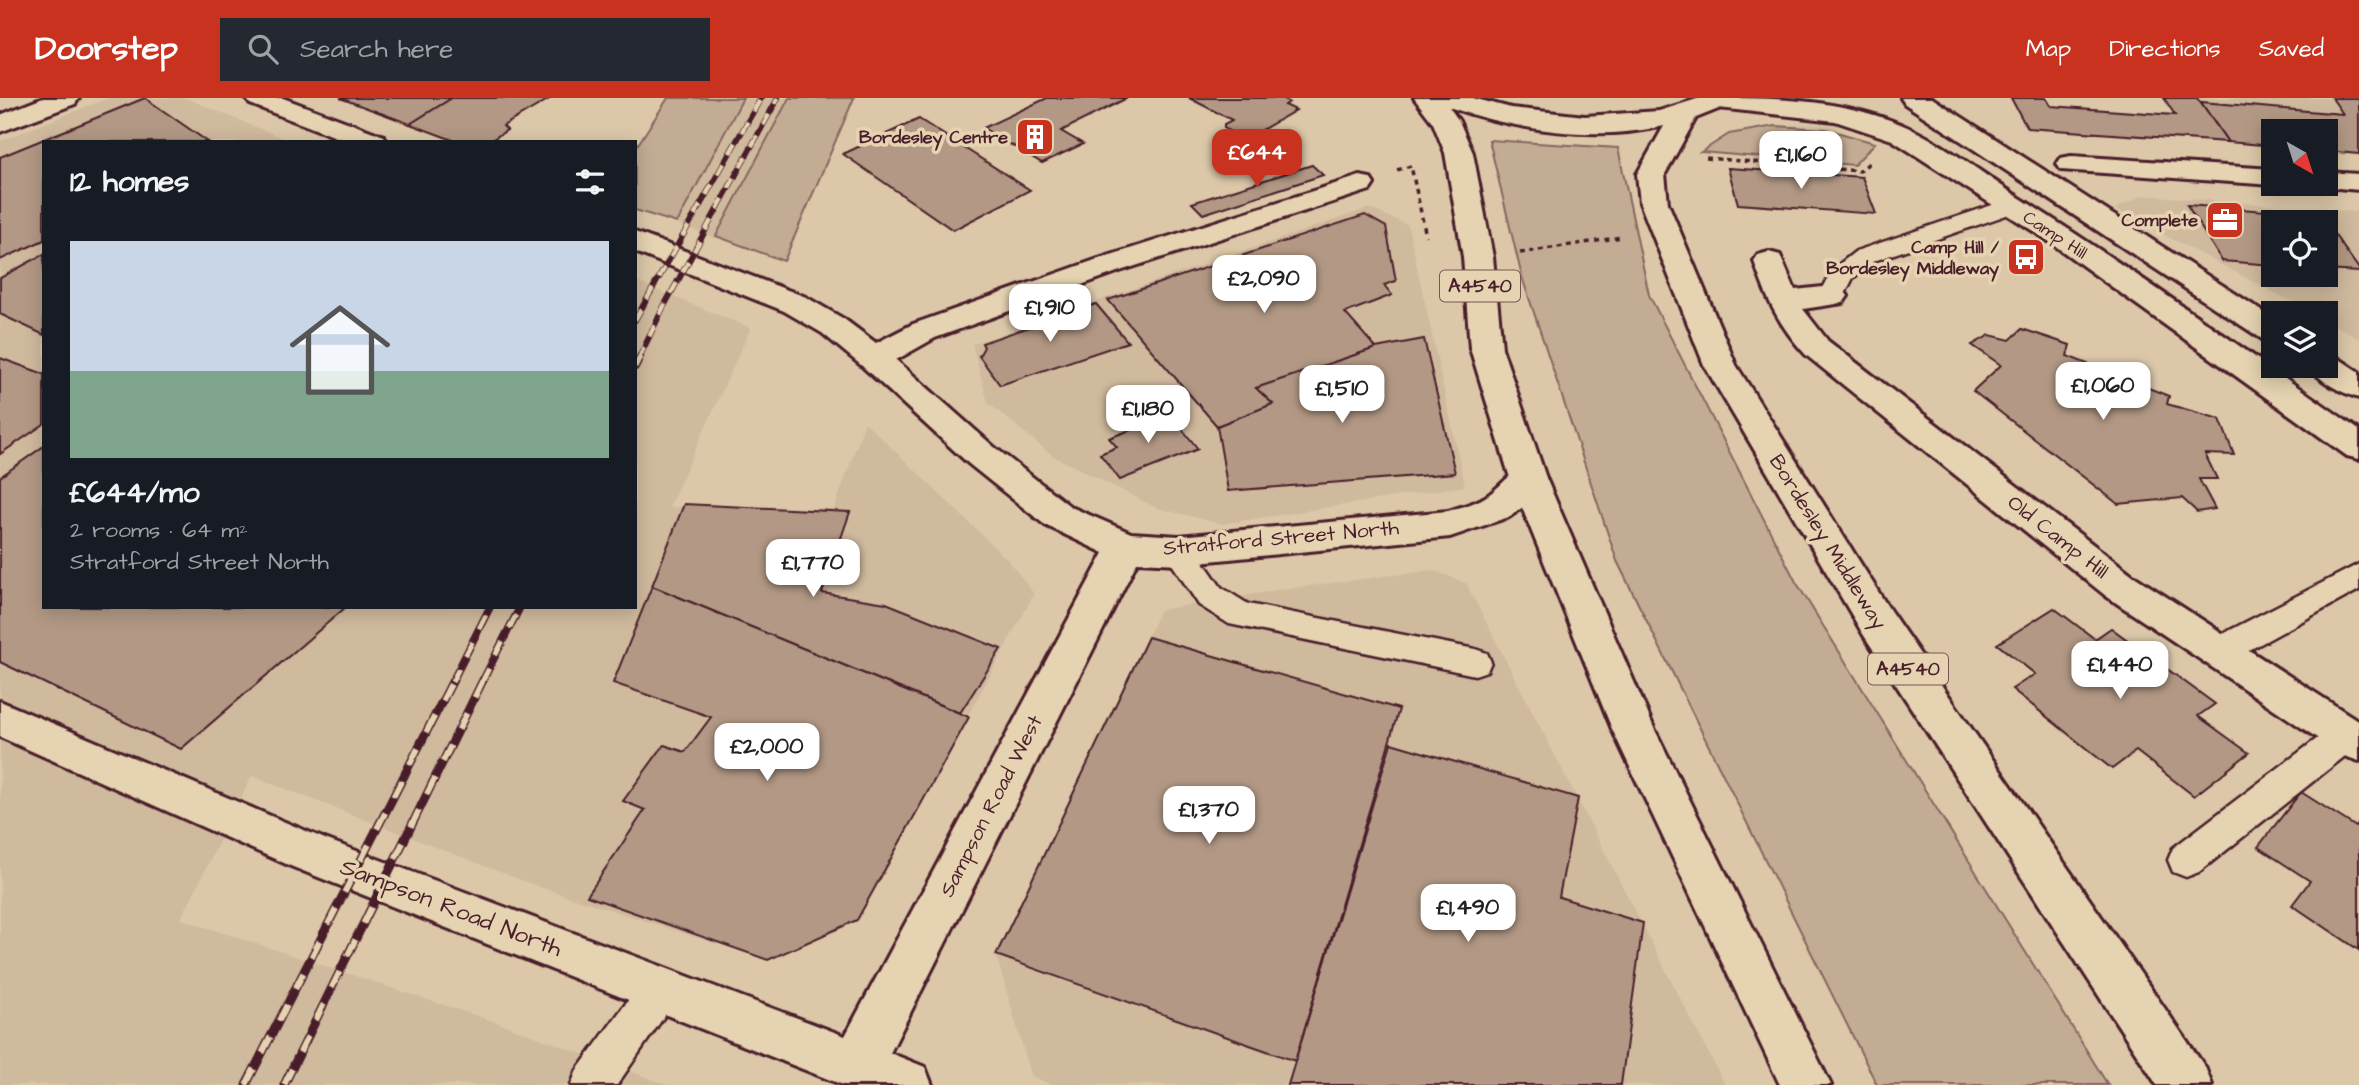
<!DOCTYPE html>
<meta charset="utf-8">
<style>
body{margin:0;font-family:"Architects Daughter",sans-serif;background:#242831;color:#f1f3f6;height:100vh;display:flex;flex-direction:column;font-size:26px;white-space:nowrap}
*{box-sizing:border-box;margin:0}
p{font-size:23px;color:#9ea1a6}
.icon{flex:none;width:38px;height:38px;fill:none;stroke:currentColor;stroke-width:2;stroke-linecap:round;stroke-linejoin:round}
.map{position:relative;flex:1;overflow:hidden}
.panel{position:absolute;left:42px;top:42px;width:595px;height:469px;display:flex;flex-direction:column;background:#171b24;border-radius:0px;box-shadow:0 4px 18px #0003}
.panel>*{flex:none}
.needle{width:46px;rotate:141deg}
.tools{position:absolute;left:2261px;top:21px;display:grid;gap:14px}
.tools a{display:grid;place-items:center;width:77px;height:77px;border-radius:0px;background:#171b24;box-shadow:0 4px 18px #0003;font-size:35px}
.price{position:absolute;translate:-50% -60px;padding:0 16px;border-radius:14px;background:#fff;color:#222;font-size:23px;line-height:46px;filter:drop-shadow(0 2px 4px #0008)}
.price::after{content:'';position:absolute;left:50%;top:42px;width:21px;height:16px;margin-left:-10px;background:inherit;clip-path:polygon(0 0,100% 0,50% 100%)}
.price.on{background:#c8321e;color:#fff}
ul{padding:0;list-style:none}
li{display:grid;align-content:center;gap:14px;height:371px;padding:0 28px}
li span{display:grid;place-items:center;height:217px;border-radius:0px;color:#555}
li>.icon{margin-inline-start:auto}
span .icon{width:126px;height:126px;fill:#fffc;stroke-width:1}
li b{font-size:30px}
h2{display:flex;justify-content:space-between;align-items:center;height:84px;padding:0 28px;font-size:30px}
header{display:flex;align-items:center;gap:42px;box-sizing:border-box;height:98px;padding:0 35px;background:#c8321e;color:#fff}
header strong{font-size:33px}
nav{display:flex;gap:38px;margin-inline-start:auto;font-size:24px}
.search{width:490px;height:63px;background:#242831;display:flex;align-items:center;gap:18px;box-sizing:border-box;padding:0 24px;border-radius:0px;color:#9ea1a6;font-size:26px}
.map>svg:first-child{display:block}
.built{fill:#d0ba9e;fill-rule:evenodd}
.green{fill:#c3ac94;stroke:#866660;stroke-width:2}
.building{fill:#b39985;stroke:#4a1f2b;stroke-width:2}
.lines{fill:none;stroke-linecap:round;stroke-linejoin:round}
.service-casing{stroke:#4a1f2b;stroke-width:5}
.minor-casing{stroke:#4a1f2b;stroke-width:6}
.secondary-casing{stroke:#4a1f2b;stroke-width:6}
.trunk-casing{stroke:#4a1f2b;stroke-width:6}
.path{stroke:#4a1f2b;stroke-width:3.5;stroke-dasharray:5 4.5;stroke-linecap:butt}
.service{fill:#e5d3b1;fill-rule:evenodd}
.minor{fill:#e5d3b1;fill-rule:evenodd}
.secondary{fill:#e5d3b1;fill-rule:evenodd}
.trunk{fill:#e5d3b1;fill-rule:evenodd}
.rail-far2-casing{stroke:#4a1f2b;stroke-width:6}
.rail-far1-casing{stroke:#4a1f2b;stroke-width:8}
.rail-casing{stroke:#4a1f2b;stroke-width:9}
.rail-far2{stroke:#e5d3b1;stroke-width:4.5;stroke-dasharray:12;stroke-linecap:butt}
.rail-far1{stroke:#e5d3b1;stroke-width:5;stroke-dasharray:15;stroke-linecap:butt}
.rail{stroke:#e5d3b1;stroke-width:6;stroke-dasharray:18;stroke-linecap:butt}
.labels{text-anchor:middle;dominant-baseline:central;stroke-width:7;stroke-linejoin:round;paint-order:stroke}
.far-poi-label{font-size:18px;font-weight:bold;fill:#4a1f2b;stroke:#e5d3b1;text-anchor:end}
.far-street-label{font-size:18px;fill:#4a1f2b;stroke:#e5d3b1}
.shield{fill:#e5d3b1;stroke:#785553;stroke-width:2}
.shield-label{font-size:19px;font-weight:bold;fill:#4a1f2b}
.street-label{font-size:21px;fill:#4a1f2b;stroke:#e5d3b1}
.near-street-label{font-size:24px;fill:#4a1f2b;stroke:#e5d3b1}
</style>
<header>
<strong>Doorstep</strong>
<div class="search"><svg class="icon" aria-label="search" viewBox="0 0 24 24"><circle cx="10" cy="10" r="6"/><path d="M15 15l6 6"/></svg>Search here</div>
<nav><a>Map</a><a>Directions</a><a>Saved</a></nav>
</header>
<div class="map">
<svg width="2359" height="987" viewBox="0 0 2359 987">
<rect width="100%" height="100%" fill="#dcc8a9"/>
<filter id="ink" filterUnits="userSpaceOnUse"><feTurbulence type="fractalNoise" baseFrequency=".0143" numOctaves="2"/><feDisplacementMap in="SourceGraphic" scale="14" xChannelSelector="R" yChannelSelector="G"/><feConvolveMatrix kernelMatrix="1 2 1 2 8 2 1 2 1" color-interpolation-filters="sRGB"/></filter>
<g filter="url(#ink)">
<g class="built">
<polygon points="108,0 186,0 292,44 44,44 44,509 635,509 635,183 751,230 669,409 834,411 865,324 1008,462 1034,496 857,822 768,862 539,789 252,678 181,821 502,926 668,987 0,987 0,43"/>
<polygon points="667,0 854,0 784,163 635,112 635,51"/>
<polygon points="2197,0 2359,0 2359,58 2326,54 2326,33 2273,33 2273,49 2229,45"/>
<path d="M2143 97 2359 114V241L2326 222V215H2313L2115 111ZM2273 124H2326V177H2273Z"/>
<polygon points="1369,110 1408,127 1465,388 1222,426 1157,410 1053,358 988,305 972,246"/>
<polygon points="1433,472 1466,485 1725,987 1052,987 1031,978 996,857 1160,512 1284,491"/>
</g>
<g class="green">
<polygon points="668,0 743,0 677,125 635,112 635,51"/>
<polygon points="789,0 854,0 784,163 716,138"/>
<polygon points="1775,28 1826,31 1875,45 1854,67 1701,54 1729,36"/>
<polygon points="1489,42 1618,50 1649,197 1796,484 2108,987 1877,987 1617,463 1522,179"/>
</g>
<g class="building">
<polygon points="145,0 208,44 44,44 44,142 0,162 0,59"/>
<polygon points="340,0 452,0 410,26"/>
<polygon points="452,0 551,0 503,28 507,32 488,44 458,44 410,26"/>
<polygon points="1047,0 1127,0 1061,33 1083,46 1042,65 983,30"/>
<polygon points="1189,0 1282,0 1289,4 1285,7 1296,12 1250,39 1241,40 1224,30 1224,26 1232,22"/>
<polygon points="2011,0 2046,0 2051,8 2175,17 2164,0 2197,0 2228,44 2027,30"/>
<polygon points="2332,0 2359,0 2359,56 2326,53 2326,33 2273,33 2273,48 2228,44 2201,4 2343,16"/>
<polygon points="919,21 955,44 1030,92 953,132 843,56"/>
<polygon points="1312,67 1323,77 1203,116 1192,105"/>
<polygon points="1728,70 1862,79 1876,116 1738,106"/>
<polygon points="2187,107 2320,117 2325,124 2273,124 2273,167 2222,163"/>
<polygon points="1365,117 1386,129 1396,183 1384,187 1392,197 1345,215 1376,250 1256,290 1273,306 1217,328 1108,202"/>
<polygon points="2326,125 2359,171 2359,174 2326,172"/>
<polygon points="44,156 44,237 0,216 0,180"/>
<polygon points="1096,206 1128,244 1000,287 979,258 984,249 982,245"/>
<polygon points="2022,231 2070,247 2067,258 2169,298 2167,306 2220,321 2234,357 2205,356 2217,381 2199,381 2215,411 2197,414 2182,400 2118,406 1973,293 2001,267 1972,247 1990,237 2010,242"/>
<polygon points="1424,241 1455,375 1228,393 1217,328 1273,306 1256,290 1376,250"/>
<polygon points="0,260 44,276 44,326 0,356"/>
<polygon points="1164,308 1198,351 1120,382 1100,356 1117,349 1109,340 1152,324 1145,315"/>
<polygon points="44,348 44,509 346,509 181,651 0,564 0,379"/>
<polygon points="684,406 850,414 822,495 886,505 1001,551 960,615 652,488"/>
<polygon points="652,488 969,619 857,822 768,862 587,798 645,712 623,703 664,647 685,654 711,619 613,585"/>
<polygon points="2054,510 2095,541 2111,530 2215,606 2198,618 2249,655 2194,698 2136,653 2112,671 2012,591 2035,576 1997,546"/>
<polygon points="1148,539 1399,611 1295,963 996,857"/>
<polygon points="1391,645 1578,700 1559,799 1643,825 1621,987 1288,987"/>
<polygon points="2301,694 2356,729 2359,725 2359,852 2292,807 2310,783 2258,749"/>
</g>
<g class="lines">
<defs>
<g id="service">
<polygon points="2010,101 2018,103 2022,108 2018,113 1874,163 1853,180 1841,204 1832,206 1823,204 1819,198 1833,171 1856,153"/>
<polygon points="1179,441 1190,444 1221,489 1248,506 1475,551 1487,555 1491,564 1487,573 1475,577 1229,526 1199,507 1168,460 1164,452 1168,444"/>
<polygon points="2359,466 2359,492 2231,562 2219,566 2207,562 2203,553 2207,544"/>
<polygon points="2347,623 2359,627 2359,647 2199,774 2186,779 2173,774 2168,762 2173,750 2335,627"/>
<polygon points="660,872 674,878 680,891 674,904 617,987 571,987 577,972 646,878"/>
</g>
<g id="minor">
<polygon points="43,0 79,0 75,6 0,34 0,17"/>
<polygon points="246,0 283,0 384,38 387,44 349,44 250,6"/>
<polygon points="2071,58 2273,71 2273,86 2280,86 2273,87 2061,72 2057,66 2061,60"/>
<polygon points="2326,74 2359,76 2359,92 2316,88 2314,86 2326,86"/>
<path d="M1360 78 1370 80 1374 86 1370 92 1120 173 935 240 896 262 993 348 1071 409 1131 435 1179 438 1448 413C1460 409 1474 406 1485 399 1506 387 1513 363 1541 371L1546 380 1527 406 1509 419 1450 439 1179 466 1137 464 890 955 925 969 932 987H843L293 769 0 639V603L325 741 845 938 1104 455 1045 427 969 366 862 268 822 235 784 213 635 154V134L806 199 844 221 876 245 913 226 1098 161Z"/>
<path d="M1769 154 1780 157 1795 192 1832 188 1843 191 1848 198 1843 205 1803 211 1828 243 2134 478 2359 623V663L2344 658 2106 498 1806 257C1779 228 1766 200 1754 163L1758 157Z"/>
</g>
<g id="secondary">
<path d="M1706 0C1769 0 1830 0 1890 22 1935 38 1977 72 2017 98 2134 172 2246 253 2359 332V361L2347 358 2047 142 1892 42 1835 23 1718 10 1709 8Z"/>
<polygon points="1901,0 1932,0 2273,220 2273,244 2262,241 1905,6"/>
<path d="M2326 257 2338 260 2359 274V300C2342 295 2318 283 2310 268H2326Z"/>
</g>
<path id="trunk" d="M1414 0H1473L1511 10 1585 18 1659 13 1700 0H1735L1731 6 1696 20 1665 76 1668 105 1736 267 1891 514 2205 969 2212 987H2157L1863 536 1704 267 1640 105 1637 76 1664 28C1595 44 1515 32 1449 9L1459 23 1473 55 1493 159 1502 250 1546 380 1654 630 1831 987H1780L1612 631 1510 380 1470 250 1463 159 1445 55 1433 25Z"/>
</defs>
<use href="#service" class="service-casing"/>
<use href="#minor" class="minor-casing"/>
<use href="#secondary" class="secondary-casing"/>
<use href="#trunk" class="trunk-casing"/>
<g class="path">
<polyline points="1706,60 1860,73 1869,65"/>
<polyline points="1397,72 1411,68 1426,138"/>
<polyline points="1520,155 1622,139"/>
</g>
<use href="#service" class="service"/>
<use href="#minor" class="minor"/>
<use href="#secondary" class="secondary"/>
<use href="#trunk" class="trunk"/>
<defs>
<g id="rail-far2">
<polyline points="635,222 761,0"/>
<polyline points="639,260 663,210 778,0"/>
</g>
<g id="rail-far1">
<polyline points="635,269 640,259"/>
<polyline points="452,584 490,509"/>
<polyline points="482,584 520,509"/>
</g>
<g id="rail">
<polyline points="246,987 453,582"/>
<polyline points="284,987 483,582"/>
</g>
</defs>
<use href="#rail-far2" class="rail-far2-casing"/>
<use href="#rail-far1" class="rail-far1-casing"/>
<use href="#rail" class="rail-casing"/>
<use href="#rail-far2" class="rail-far2"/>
<use href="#rail-far1" class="rail-far1"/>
<use href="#rail" class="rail"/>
</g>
</g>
<defs>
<symbol id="building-square" viewBox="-11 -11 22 22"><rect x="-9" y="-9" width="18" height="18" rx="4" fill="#c8321e" stroke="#e5d3b1"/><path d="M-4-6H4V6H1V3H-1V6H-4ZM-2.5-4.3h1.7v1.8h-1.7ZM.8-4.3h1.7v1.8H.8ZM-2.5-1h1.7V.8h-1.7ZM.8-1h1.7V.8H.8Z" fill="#fff"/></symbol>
<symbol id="office-square" viewBox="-11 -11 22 22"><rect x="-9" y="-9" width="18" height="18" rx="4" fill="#c8321e" stroke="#e5d3b1"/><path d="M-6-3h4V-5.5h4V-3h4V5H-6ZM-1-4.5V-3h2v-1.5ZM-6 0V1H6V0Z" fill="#fff"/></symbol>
<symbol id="bus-square" viewBox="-11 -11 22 22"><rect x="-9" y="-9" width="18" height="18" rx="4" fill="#c8321e" stroke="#e5d3b1"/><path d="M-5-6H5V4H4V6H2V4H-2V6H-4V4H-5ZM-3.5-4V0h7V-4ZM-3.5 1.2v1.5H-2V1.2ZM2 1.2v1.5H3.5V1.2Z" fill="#fff"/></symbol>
</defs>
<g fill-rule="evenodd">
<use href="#building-square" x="1013" y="17" width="44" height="44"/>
<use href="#office-square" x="2203" y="100" width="44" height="44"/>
<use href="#bus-square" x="2004" y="137" width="44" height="44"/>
</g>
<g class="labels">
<g class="far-poi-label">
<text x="1008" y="39">Bordesley Centre</text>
<text x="2198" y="122">Complete</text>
<text x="1999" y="149">Camp Hill /<tspan x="1999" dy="21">Bordesley Middleway</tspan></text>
</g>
<g class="far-street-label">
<text transform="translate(2055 137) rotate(33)">Camp Hill</text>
</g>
<g class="shield">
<rect x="1440" y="172.5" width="80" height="31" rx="5"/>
<rect x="1868" y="555.5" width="80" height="31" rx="5"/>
</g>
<g class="shield-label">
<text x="1480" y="188">A4540</text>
<text x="1908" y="571">A4540</text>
</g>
<g class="street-label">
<text transform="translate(2058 439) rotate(38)">Old Camp Hill</text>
<text transform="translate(1281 440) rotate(-5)">Stratford Street North</text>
<text transform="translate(1828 444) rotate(58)">Bordesley Middleway</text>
<text transform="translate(991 708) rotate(-63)">Sampson Road West</text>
</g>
<g class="near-street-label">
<text transform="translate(451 810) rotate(21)">Sampson Road North</text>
</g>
</g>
</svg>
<div class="tools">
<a><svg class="needle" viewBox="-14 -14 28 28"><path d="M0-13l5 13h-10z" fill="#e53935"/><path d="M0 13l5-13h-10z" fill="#9ea1a6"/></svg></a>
<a><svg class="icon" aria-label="locate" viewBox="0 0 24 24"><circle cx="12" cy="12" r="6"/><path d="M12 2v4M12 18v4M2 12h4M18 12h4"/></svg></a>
<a><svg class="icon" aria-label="layers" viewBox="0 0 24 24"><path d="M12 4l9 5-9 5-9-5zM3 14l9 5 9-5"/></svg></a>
</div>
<b class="price on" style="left:1257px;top:91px">£644</b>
<b class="price" style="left:1801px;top:93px">£1,160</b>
<b class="price" style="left:1264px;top:217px">£2,090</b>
<b class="price" style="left:1050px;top:246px">£1,910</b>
<b class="price" style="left:2103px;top:324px">£1,060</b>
<b class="price" style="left:1342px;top:327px">£1,510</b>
<b class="price" style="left:1148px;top:347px">£1,180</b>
<b class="price" style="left:813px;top:501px">£1,770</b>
<b class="price" style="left:2120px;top:603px">£1,440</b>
<b class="price" style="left:767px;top:685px">£2,000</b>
<b class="price" style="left:1209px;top:748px">£1,370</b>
<b class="price" style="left:1468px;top:846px">£1,490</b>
<section class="panel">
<h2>12 homes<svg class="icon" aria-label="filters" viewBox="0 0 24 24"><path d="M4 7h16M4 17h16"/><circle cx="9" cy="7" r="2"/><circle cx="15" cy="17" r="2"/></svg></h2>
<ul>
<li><span style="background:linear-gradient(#c9d6e8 60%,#7fa58c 0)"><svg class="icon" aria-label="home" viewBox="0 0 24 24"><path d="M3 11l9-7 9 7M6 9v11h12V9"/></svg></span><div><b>£644/mo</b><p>2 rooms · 64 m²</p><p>Stratford Street North</p></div></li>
</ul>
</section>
</div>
